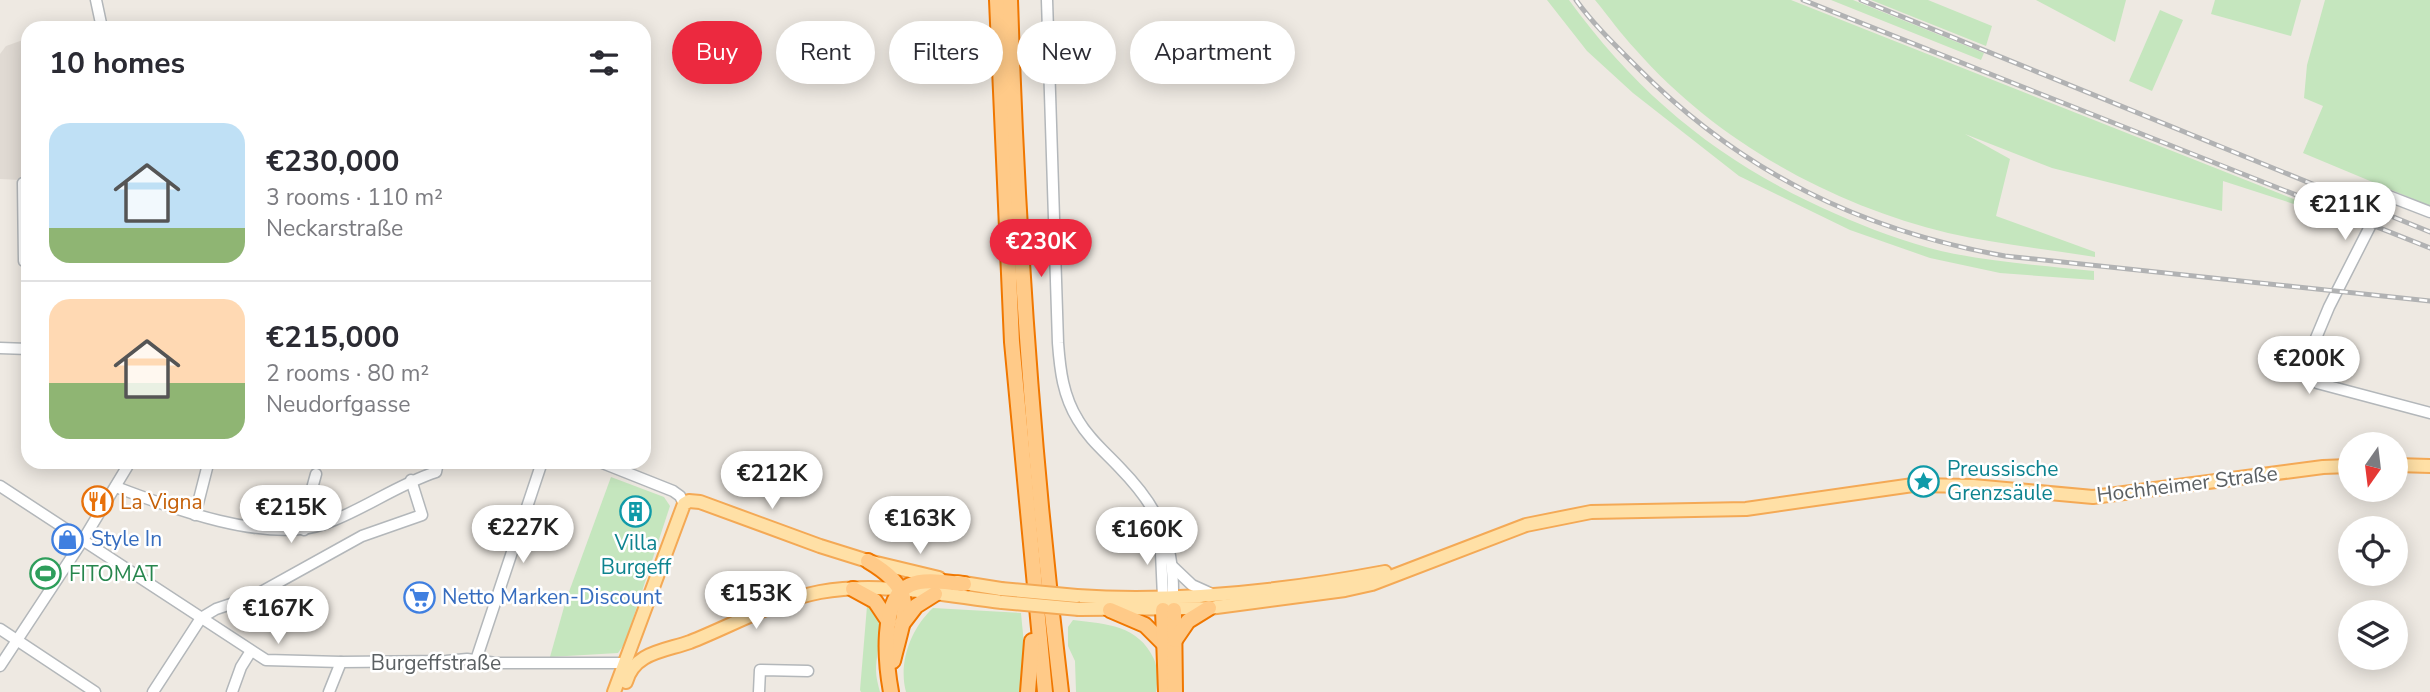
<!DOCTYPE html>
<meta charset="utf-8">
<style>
body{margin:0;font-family:"Nunito Sans",sans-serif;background:#f2f2f3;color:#2b2b33;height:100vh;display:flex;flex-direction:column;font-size:26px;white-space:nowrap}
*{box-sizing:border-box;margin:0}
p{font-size:23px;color:#7c7c81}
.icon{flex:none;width:38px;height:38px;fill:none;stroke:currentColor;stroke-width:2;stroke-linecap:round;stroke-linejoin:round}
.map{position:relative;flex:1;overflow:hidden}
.sheet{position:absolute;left:21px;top:21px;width:630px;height:448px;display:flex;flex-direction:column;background:#fff;border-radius:21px;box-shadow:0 4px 18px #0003}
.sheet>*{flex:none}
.top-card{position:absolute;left:672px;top:21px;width:665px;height:63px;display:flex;gap:14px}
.needle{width:46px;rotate:194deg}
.tools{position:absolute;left:2338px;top:432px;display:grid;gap:14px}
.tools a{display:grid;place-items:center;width:70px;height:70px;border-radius:50%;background:#fff;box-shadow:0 4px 18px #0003;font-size:35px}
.price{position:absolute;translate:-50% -60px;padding:0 16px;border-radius:24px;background:#fff;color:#222;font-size:23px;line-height:46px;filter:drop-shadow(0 2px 4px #0008)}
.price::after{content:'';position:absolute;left:50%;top:42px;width:21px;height:16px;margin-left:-10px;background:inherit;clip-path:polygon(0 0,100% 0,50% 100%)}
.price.selected{background:#ec293f;color:#fff}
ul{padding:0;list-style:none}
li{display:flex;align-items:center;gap:21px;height:175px;padding:0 28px}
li+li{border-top:2px solid #e1e1e2}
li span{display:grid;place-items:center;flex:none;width:196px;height:140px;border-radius:21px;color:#555}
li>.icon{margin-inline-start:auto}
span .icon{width:84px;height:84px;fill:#fffc;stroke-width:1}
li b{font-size:30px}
h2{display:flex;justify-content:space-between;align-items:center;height:84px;padding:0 28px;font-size:30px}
.pill{padding:0 24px;border-radius:32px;background:#fff;box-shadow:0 4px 18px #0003;font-size:24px;line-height:63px}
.pill.selected{background:#ec293f;color:#fff}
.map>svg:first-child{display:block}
.education{fill:#e0dad3}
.green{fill:#c5e6be}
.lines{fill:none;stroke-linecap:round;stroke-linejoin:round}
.minor-casing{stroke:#b3b7ba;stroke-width:13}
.major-casing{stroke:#f4a955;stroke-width:16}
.highway-casing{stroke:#f07700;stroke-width:18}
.minor{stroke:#fff;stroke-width:10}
.major{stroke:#ffe0a6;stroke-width:12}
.highway{stroke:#ffca88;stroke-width:14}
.rail-casing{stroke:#b1b2b3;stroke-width:5}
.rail{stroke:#fff;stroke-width:2.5;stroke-dasharray:8;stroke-linecap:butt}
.major-bridge-casing{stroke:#f4a955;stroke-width:16;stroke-linecap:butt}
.major-bridge{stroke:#ffe0a6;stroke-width:12}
.labels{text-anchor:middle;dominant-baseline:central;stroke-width:5;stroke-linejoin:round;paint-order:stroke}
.culture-label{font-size:21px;fill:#0d838f;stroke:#fff;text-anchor:start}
.street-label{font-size:21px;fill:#5b6063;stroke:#fff}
.food-label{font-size:21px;fill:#c56008;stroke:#fff;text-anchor:start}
.shop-label{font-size:21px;fill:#366cbe;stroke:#fff;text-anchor:start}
.leisure-label{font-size:21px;fill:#27864d;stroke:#fff;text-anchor:start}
</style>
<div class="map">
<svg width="2430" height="692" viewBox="0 0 2430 692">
<rect width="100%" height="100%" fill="#eee9e2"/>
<polygon class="education" points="23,40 28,41 28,131 21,180 0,179 0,54 6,46"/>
<g class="green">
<path d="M1547 0H1569C1641 99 1724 165 1836 214 1870 229 1905 242 1941 251 1991 262 2044 266 2094 271V280L2000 273 1930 258 1850 230 1739 176 1633 93 1587 51Z"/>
<path d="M1595 0H1791L2362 226 2223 181 2222 211 2052 168 1965 134 2010 159 1996 216 2095 252V257C2046 249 1996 244 1948 233 1830 204 1716 141 1636 50 1621 34 1609 17 1595 0Z"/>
<polygon points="1831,0 1853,0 1984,53 1981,60"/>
<polygon points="1871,0 1928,0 1992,26 1986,46"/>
<polygon points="2036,0 2126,0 2115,42"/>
<polygon points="2215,0 2301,0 2291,36 2211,14"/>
<polygon points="2325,0 2430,0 2430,206 2303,153 2323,106 2304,98 2307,65"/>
<polygon points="2160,10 2183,20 2152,91 2129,81"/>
<polygon points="611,477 664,497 670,506 625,643 618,653 550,657 566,600"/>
<path d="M867 606C889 621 876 648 876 670 876 677 878 685 880 692H861L860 690Z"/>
<path d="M933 608 1021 613C1023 639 1029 667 1019 692H906C898 663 911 628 933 608Z"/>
<path d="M1073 620C1107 624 1138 625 1154 659 1158 669 1158 681 1156 692H1076L1075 661 1068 646V627Z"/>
</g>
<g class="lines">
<defs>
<g id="minor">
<polyline points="96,0 102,28"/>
<path d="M1047 0 1058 343C1060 370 1063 396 1078 420 1089 439 1105 452 1120 468 1159 508 1174 541 1173 597"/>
<polyline points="23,183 24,261 28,263"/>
<polyline points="2430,212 2386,195 2329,307 2311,350 2310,365 2317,383 2430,413"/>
<polyline points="0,348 28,349"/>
<polyline points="600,462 673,491 680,496 684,504"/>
<polyline points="0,486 266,660 341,662 446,661 467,659 496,663 623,663 628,667"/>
<path d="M116 487C171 508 267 544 324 524 362 511 396 485 436 472L438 462"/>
<polyline points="195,515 207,468 205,462"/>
<polyline points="304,530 308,503 316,474"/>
<polyline points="1160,530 1163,597"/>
<polyline points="1173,567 1192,585 1212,594"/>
<polyline points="0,629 95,692"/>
<polyline points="476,660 542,462"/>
<polyline points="0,666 83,540 130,462"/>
<polyline points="153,692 201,618 216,609 252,597 362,536 422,515 411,480"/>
<polyline points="232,692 241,667 251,651"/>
<polyline points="329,692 341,662"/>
<polyline points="759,692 760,670 808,671"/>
</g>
<g id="major">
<polyline points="2396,465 2430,466"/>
<polyline points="957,582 1001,589"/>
<path d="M1077 596C1180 603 1284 591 1385 572"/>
<polyline points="1079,609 1209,608 1345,590 1372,584 1526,525 1591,512 1746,509 1913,485 1973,486 2093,497 2323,467 2350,466"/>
<path d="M626 682C634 652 665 651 690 642 733 625 774 601 820 592 880 581 943 595 1002 602"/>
<polyline points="614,692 684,504 689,501 700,502 820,546 868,561 939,578"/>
</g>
<g id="highway">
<polyline points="997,0 1012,342 1045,692"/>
<path d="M1010 0C1017 232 1033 462 1061 692"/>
<path d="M868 561C919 591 905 611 893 661"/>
<polyline points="853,589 875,601 889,622"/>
<polyline points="1110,610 1145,625 1163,643"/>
<polyline points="1163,610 1166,692"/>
<polyline points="1174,610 1175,692"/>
<polyline points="903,623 916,606 935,594"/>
<polyline points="1175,640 1188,621 1209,608"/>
<path d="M891 692C886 665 879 598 910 585 925 578 948 583 964 584"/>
<polyline points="1028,692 1032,641"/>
</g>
</defs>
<use href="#minor" class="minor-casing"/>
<use href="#major" class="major-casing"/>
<use href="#highway" class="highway-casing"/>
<use href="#minor" class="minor"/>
<use href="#major" class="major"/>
<use href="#highway" class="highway"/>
<defs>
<g id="rail">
<path d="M1576 0C1593 24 1616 46 1637 67 1741 172 1860 230 2005 256L2430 301"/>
<polyline points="1803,0 2430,248"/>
<polyline points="1861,0 2430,232"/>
</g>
</defs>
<use href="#rail" class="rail-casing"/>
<use href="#rail" class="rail"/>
<defs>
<g id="major-bridge">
<polyline points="1001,589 1077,596"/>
<polyline points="1002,602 1079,609"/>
</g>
</defs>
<use href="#major-bridge" class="major-bridge-casing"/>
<use href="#major-bridge" class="major-bridge"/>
</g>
<defs>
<symbol id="sight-ring" viewBox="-11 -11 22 22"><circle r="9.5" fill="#fff" stroke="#0f9aa8" stroke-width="1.5"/><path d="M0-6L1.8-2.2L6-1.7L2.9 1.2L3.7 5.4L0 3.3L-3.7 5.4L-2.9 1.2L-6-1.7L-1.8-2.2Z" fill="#0f9aa8"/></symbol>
<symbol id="restaurant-ring" viewBox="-11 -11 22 22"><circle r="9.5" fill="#fff" stroke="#e8710a" stroke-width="1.5"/><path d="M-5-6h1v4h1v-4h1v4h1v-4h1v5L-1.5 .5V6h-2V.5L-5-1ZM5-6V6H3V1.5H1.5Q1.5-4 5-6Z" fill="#e8710a"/></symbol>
<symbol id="building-ring" viewBox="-11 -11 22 22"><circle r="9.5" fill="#fff" stroke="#0f9aa8" stroke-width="1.5"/><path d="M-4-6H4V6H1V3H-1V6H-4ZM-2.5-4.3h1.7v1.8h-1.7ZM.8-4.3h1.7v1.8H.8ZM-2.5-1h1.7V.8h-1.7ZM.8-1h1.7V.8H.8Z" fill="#0f9aa8"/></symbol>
<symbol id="shop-ring" viewBox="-11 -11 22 22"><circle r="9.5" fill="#fff" stroke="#3f7fe0" stroke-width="1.5"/><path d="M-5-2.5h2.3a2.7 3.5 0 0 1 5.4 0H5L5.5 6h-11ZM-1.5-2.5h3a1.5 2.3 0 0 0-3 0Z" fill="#3f7fe0"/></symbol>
<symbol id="stadium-ring" viewBox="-11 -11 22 22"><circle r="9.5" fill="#fff" stroke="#2e9e5b" stroke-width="1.5"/><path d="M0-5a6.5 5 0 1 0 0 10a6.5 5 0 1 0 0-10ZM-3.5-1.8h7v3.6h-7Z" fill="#2e9e5b"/></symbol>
<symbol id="supermarket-ring" viewBox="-11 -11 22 22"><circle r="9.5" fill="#fff" stroke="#3f7fe0" stroke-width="1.5"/><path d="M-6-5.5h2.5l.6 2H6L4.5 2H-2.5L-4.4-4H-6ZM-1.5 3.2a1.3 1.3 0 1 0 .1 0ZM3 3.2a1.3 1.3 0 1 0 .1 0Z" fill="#3f7fe0"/></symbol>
</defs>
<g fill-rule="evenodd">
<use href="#sight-ring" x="1906" y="464" width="35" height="35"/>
<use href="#restaurant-ring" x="80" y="484" width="35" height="35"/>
<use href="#building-ring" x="618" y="494" width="35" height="35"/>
<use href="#shop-ring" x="50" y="522" width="35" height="35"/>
<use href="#stadium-ring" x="28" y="556" width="35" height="35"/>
<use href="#supermarket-ring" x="402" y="580" width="35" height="35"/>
</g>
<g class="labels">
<g class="culture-label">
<text x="1947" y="469">Preussische<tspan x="1947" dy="24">Grenzsäule</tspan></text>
<text x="636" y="543" text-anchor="middle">Villa<tspan x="636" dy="24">Burgeff</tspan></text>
</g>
<g class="street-label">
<text transform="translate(2187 484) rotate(-7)">Hochheimer Straße</text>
<text x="436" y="663">Burgeffstraße</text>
</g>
<g class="food-label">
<text x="120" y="502">La Vigna</text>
</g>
<g class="shop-label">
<text x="91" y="539">Style In</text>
<text x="442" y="597">Netto Marken-Discount</text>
</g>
<g class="leisure-label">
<text x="69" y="574">FITOMAT</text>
</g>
</g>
</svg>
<div class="tools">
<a><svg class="needle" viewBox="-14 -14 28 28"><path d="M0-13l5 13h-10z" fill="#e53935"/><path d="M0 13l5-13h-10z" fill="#7c7c81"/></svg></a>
<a><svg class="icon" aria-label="locate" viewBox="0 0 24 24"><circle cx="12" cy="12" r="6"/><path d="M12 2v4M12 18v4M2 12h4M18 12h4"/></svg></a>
<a><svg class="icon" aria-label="layers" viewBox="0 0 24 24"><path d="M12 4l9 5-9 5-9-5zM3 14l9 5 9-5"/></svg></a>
</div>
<b class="price" style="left:2345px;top:242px">€211K</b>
<b class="price selected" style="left:1041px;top:279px">€230K</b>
<b class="price" style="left:2309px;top:396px">€200K</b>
<b class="price" style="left:772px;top:511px">€212K</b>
<b class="price" style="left:291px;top:545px">€215K</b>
<b class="price" style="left:920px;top:556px">€163K</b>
<b class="price" style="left:523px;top:565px">€227K</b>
<b class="price" style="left:1147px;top:567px">€160K</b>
<b class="price" style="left:756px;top:631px">€153K</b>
<b class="price" style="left:278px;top:646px">€167K</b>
<div class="top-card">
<a class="pill selected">Buy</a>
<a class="pill">Rent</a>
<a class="pill">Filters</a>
<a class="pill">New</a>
<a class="pill">Apartment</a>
</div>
<section class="sheet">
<h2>10 homes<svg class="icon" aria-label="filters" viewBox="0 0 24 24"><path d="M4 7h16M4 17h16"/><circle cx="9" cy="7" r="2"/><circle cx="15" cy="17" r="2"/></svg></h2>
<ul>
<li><span style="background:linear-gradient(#bfe0f5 75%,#8fb573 0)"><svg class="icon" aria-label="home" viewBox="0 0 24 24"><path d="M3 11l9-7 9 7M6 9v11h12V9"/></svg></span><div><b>€230,000</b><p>3 rooms · 110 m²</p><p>Neckarstraße</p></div></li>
<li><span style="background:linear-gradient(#ffd9b3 60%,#8fb573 0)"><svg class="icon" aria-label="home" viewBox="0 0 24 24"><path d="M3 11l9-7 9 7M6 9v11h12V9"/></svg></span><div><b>€215,000</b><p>2 rooms · 80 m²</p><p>Neudorfgasse</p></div></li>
</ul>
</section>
</div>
